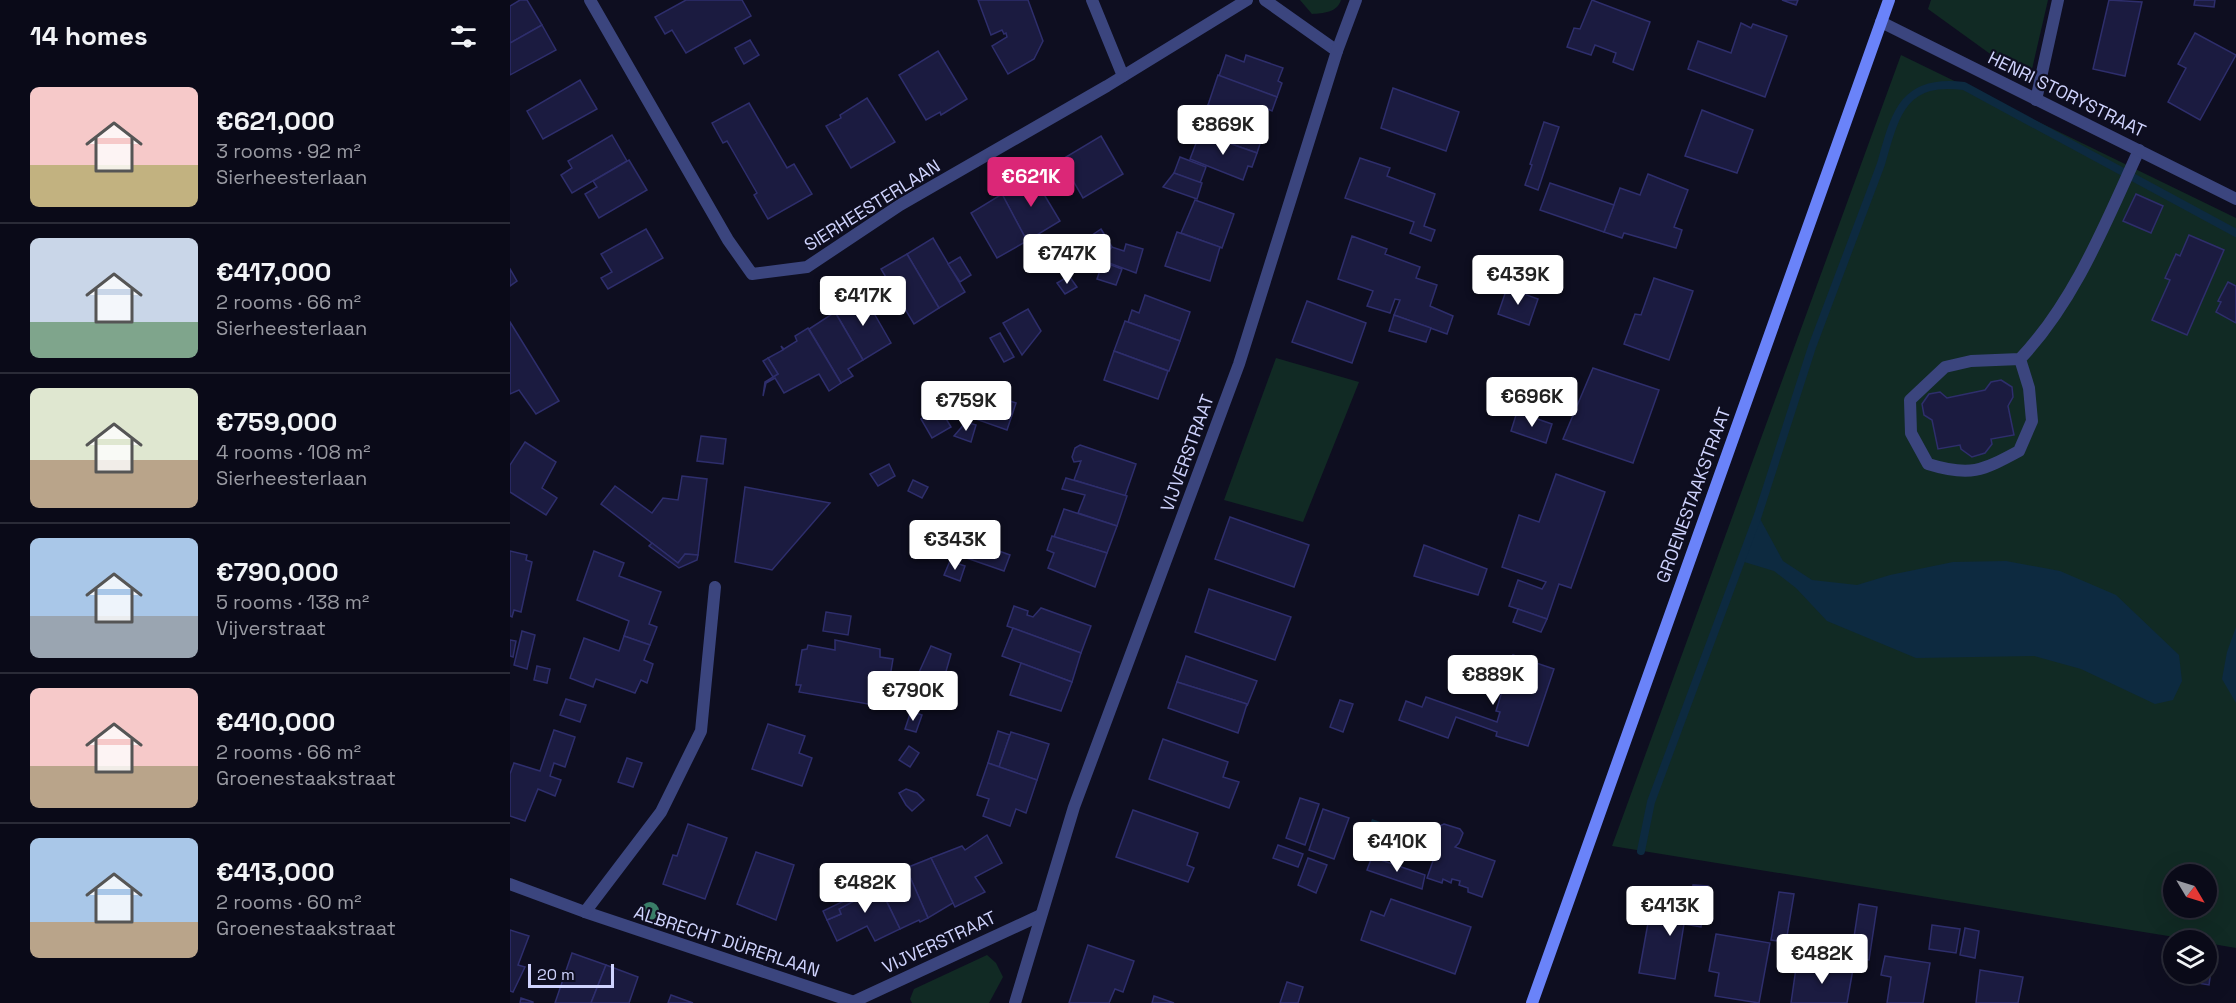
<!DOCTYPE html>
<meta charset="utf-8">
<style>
body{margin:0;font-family:"Space Grotesk",sans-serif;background:#131321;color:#f1f3f6;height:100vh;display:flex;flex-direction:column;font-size:22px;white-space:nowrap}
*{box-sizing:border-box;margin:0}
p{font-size:20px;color:#999aa2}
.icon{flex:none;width:33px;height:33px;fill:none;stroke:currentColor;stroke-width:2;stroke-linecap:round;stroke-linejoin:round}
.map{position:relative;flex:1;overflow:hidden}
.details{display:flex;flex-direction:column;background:#0a0a18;width:510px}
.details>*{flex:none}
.needle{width:39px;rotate:128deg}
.fabs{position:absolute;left:1653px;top:864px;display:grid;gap:12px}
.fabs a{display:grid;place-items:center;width:54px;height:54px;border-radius:50%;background:#0a0a18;box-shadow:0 6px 24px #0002,0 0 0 2px #2a2b37;font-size:30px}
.scale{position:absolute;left:18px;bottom:15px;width:86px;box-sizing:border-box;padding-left:6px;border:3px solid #cfd3fd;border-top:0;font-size:16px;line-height:21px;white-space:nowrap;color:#cfd3fd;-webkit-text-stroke:4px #0e0e20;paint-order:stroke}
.price{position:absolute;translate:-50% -51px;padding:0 14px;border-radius:6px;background:#fff;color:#222;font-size:20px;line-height:39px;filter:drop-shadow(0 2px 3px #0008)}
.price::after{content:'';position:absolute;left:50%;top:36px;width:18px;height:14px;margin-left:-9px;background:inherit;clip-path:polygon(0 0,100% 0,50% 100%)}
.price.selected{background:#db2777;color:#fff}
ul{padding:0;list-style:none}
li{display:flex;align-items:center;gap:18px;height:150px;padding:0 30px}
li+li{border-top:2px solid #2a2b37}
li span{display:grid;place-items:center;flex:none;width:168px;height:120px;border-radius:9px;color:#555}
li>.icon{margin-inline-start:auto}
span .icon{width:72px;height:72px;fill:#fffc;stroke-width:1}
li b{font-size:26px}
h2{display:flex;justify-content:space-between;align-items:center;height:72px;padding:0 30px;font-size:26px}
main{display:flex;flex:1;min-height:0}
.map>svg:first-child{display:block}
.green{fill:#112a24;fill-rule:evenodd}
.water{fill:#0d2a40}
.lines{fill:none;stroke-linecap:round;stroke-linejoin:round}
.stream{stroke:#0d2a40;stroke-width:8}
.building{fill:#1b1b40;stroke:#2e2e6c;stroke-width:1.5}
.lane{stroke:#3b457e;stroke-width:12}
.street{stroke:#3b457e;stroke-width:12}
.secondary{stroke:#6a83f9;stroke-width:12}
.tree{fill:#3a7e68}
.labels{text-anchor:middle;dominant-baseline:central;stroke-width:4.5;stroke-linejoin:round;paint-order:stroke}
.street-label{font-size:18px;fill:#cfd3fd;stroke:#0e0e20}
</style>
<main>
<section class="details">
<h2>14 homes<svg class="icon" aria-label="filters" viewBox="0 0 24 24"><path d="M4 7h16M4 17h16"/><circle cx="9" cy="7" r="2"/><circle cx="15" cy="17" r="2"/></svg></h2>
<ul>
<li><span style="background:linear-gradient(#f6c9c9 65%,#c2b280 0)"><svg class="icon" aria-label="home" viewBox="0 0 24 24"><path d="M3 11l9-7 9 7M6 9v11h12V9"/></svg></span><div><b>€621,000</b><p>3 rooms · 92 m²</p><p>Sierheesterlaan</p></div></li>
<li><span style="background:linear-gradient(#c9d6e8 70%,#7fa58c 0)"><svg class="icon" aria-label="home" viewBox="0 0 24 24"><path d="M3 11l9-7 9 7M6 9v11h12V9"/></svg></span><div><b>€417,000</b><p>2 rooms · 66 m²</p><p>Sierheesterlaan</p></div></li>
<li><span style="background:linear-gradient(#dfe7d0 60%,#b9a48a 0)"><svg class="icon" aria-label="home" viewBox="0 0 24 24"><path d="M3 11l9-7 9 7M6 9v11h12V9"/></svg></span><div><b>€759,000</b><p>4 rooms · 108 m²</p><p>Sierheesterlaan</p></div></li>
<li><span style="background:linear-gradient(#a9c7e8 65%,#9aa5b1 0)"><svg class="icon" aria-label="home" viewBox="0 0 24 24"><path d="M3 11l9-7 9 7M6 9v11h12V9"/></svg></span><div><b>€790,000</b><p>5 rooms · 138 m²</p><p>Vijverstraat</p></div></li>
<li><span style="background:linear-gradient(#f6c9c9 65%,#b9a48a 0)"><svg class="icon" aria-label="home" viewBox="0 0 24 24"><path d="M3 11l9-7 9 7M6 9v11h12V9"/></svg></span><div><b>€410,000</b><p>2 rooms · 66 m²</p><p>Groenestaakstraat</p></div></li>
<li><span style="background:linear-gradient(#a9c7e8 70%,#b9a48a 0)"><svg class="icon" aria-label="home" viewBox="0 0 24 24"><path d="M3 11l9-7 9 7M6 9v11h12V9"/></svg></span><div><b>€413,000</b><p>2 rooms · 60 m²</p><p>Groenestaakstraat</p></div></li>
</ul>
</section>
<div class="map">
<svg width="1726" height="1003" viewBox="0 0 1726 1003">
<rect width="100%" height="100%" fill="#0e0e20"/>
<g class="green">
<path d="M790 0H831C827 13 813 13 802 14Z"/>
<polygon points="1421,0 1538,0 1519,82 1418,9"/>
<path d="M1391 55 1726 218V948L1697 943 1696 940H1683L1102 846ZM1664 874H1696V908H1664Z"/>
<polygon points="766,358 849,382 793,522 714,500"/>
<polygon points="477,955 486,963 493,977 479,1003 402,1003 400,999 404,989"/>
</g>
<g class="water">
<polygon points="1248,515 1273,561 1302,580 1347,585 1380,575 1443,562 1496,561 1550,571 1606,595 1669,655 1672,681 1663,700 1645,704 1571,669 1524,656 1406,658 1317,621 1286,588 1264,571 1231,561"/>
<polygon points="1726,627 1726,703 1712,679 1717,652"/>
<polygon points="862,819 899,832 893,846 857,834"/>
</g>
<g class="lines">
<path class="stream" d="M1131 851 1141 802 1248 515 1302 347 1371 164C1385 114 1393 78 1454 86L1726 233"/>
</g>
<g class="building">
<polygon points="10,0 17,0 32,25 0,43 0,6"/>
<polygon points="176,0 232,0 241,16 176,53 162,30 155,34 145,17"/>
<polygon points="468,0 518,0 533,41 524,59 498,74 482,46 497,37 496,33 494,34 492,30 481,35"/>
<polygon points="1082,0 1140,22 1123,70 1103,62 1106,53 1085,45 1081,55 1057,47 1064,28 1070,29"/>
<polygon points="1272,0 1288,0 1286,5"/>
<polygon points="1599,0 1632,2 1615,76 1583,69"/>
<polygon points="1685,0 1705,0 1704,7 1684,5"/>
<polygon points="1231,23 1241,28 1243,24 1277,36 1255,97 1178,69 1188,41 1221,53"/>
<polygon points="32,25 46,50 0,75 0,43"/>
<polygon points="1685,33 1726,55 1690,120 1658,102 1676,68 1668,64"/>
<polygon points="240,40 249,55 234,64 225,48"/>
<polygon points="428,51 457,99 431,115 430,112 416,120 389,75"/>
<polygon points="716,55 734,62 736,55 773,68 768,81 772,83 767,97 709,76"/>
<polygon points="708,75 767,97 762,111 758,109 753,124 698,105"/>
<polygon points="70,80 87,109 33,139 17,111"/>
<polygon points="883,88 949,112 936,151 871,128"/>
<polygon points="357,98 385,142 341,168 316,126 331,118 330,115"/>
<polygon points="239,103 277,168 284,164 302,194 258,219 244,195 247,193 217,141 213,143 202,123"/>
<polygon points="698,105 753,124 748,137 752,138 747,153 688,132"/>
<polygon points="1192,110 1243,130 1227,173 1175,156"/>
<polygon points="1034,122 1049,127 1028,190 1015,185 1022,165 1020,164"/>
<polygon points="690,133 747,153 742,167 738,166 733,180 680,159"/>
<polygon points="102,135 117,161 62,193 51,175 62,168 58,161"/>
<polygon points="591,136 613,174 573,198 551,160"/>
<polygon points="670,157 696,167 690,183 664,173"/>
<polygon points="850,158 880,168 877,176 925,194 914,226 925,230 921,241 900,233 904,222 835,198"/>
<polygon points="119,160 137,190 89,218 75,194 87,187 83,181"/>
<polygon points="664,173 692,183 687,199 653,187"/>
<polygon points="1138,174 1178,190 1164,227 1172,230 1166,248 1114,233 1112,238 1094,232 1110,188 1130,195"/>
<polygon points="523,176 550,221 517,241 492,194"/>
<polygon points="1040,183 1104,205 1094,232 1030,210"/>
<polygon points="492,194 517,241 487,258 461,213"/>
<polygon points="1626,194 1653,206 1641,233 1613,221"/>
<polygon points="685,200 724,214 712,248 671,233"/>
<polygon points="136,229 153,258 98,289 91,278 102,272 91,254"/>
<polygon points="591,229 602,247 591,260 578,238"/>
<polygon points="667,232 710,247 700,281 655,266"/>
<polygon points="1679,235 1714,250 1677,335 1642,320 1660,280 1655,278 1666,254 1670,256"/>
<polygon points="842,236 877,249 875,254 910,267 906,278 927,285 920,306 943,316 937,334 884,315 890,300 885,299 880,313 857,306 863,291 828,279"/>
<polygon points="423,238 455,292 429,308 397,254"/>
<polygon points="578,238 591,260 581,272 566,245"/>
<polygon points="616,244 633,249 626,273 591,260 602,247 614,251"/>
<polygon points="397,254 429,308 404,324 371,269"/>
<polygon points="450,257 461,275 450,282 438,264"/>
<polygon points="593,262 612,269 606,285 587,279"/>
<polygon points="0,269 7,281 0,286"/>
<polygon points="559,276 567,287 555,294 547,283"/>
<polygon points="1144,278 1183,291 1159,360 1114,344 1125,314 1131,315"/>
<polygon points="1718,282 1726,286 1726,323 1706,312 1711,302 1708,301"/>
<polygon points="997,288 1028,299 1019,325 988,314"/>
<polygon points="353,294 381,343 353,360 325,312"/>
<polygon points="635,295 680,312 670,341 618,322 622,310 629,313"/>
<polygon points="797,301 856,323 842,363 782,342"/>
<polygon points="518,309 531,331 512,355 493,323"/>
<polygon points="325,312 353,360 338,369 343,376 331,383 299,329"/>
<polygon points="884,315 921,328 916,342 879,331"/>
<polygon points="615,321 670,341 659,371 604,351"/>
<polygon points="0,322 49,401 26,414 9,390 0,394"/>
<polygon points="298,328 331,383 319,391 309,374 274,393 265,378 256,383 253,396 255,382 268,374 258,358 273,350 271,346 274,349 287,341 285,336"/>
<polygon points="490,333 504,357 494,362 480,338"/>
<polygon points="604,351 658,371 648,399 594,380"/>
<polygon points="258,358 268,374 263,377 253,361"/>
<polygon points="1083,368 1149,390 1123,463 1053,439"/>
<polygon points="1491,380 1502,387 1503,397 1498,406 1504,435 1481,439 1482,444 1475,453 1462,457 1451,449 1450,445 1428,449 1422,420 1414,415 1412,404 1419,394 1430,392 1437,398 1475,390 1481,382"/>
<polygon points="450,387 457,400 444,409 436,396"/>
<polygon points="479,394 506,403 497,430 460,417"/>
<polygon points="429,407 441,427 422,438 411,419"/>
<polygon points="1007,412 1042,424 1036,443 1001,431"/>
<polygon points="456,422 466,425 461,442 444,436"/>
<polygon points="191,436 216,439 213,464 187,461"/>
<polygon points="15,442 46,462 32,488 47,498 36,515 0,492 0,465"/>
<polygon points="570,445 626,464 615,496 564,480 571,461 564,462 562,457 565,448"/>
<polygon points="379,464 385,476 368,486 360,474"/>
<polygon points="1046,474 1095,492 1061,588 1049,584 1037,619 999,606 1008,580 1032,589 1036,582 992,567 1009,515 1029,522"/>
<polygon points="172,476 197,479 188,555 175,554 168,563 91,504 105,486 142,513 153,498 168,500"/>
<polygon points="556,478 617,496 607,526 568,513 575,495 552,489"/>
<polygon points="403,480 418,487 412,498 398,491"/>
<polygon points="235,487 320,503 262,570 225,562"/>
<polygon points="554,509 607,526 597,553 544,537"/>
<polygon points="720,517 799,545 784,587 705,559"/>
<polygon points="542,536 597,553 585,587 538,568 544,553 537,550"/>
<polygon points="450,541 465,547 467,543 500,555 494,571 445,554"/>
<polygon points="142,543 168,563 175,554 188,555 187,560 169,568 139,546"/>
<polygon points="914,545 977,569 968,595 904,576"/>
<polygon points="0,551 17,555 16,560 22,562 11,612 4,610 2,617 0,616"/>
<polygon points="84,551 114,563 109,576 151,592 139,624 147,627 140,645 114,636 119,621 67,600"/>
<polygon points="440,561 455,566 450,581 434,575"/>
<polygon points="699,589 781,617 765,660 685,632"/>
<polygon points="504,606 518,611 517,615 523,617 531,608 581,626 571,653 497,626"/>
<polygon points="1008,609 1037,619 1031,632 1003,622"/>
<polygon points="316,612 341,616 338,635 313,631"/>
<polygon points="503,628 571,653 562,682 492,656"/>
<polygon points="12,631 25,635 17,669 4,665"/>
<polygon points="114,636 140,645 134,660 143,664 137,683 131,680 125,693 86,679 83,687 60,678 74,638 109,651"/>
<polygon points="0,640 6,641 3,657 0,656"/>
<polygon points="325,640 370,649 370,657 383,659 375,707 289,692 291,685 286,685 292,650 297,649 298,645 325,650"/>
<polygon points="421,646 441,654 431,689 406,679"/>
<polygon points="1003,655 1044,669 1018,746 986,736 987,732 946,717 938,738 889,720 896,701 912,707 916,697 987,722 990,712 986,711"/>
<polygon points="676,656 747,681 737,706 737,704 667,682"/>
<polygon points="511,663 562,682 551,711 500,695"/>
<polygon points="27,666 40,669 37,683 24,680"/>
<polygon points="406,679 431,689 424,705 400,696"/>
<polygon points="667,682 737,704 728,733 658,708"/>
<polygon points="56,699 76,705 70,722 50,715"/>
<polygon points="830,700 843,704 833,732 820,727"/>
<polygon points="401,711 412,715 406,732 395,729"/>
<polygon points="258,724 295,736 289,753 302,758 292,786 242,769"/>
<polygon points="44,730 65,737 55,767 44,763 40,776 51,780 45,796 28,789 15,821 0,816 0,774 4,763 30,771"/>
<polygon points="488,731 500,735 489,767 478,763"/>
<polygon points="501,732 539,744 527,780 489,767"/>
<polygon points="653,739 718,762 713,777 729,782 719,808 639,779"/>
<polygon points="399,746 409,753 400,767 389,760"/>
<polygon points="117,758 132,763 123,787 108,782"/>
<polygon points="478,763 527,780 516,813 506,809 500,826 473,816 479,799 467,795"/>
<polygon points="396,789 407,793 414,800 402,811 396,805 389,793"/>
<polygon points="790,798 809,804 795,845 776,838"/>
<polygon points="813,809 839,818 824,859 799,850"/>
<polygon points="623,810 688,833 677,865 684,868 678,882 606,857"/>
<polygon points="178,824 217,838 195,899 153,884 163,855 167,856"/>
<polygon points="934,824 950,829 953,833 949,843 945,847 985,861 972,897 958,892 958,888 949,885 950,881 942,879 941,883 933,879 932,883 917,878 930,841 926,836 929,826"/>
<polygon points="477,835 492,863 465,877 475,892 445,907 421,858 452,846 455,850"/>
<polygon points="768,845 793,854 788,867 763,858"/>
<polygon points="246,852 284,865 266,920 227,904"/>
<polygon points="862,857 915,875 912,889 857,870"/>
<polygon points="421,858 443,903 418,918 396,868"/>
<polygon points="798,858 817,865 806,893 788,885"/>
<polygon points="397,870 418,918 410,922 409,920 390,929 368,883"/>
<polygon points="364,876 390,929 365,941 357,926 327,941 317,920 331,914 329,909 344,901 342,897 357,889 352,881"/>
<polygon points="1183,885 1198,886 1191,927 1174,924 1165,979 1129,973 1138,923 1140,918 1143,913 1148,912 1178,917"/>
<polygon points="1269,892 1284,894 1276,942 1261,940"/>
<polygon points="342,897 344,901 329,909 331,914 317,920 313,911"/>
<polygon points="881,899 961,927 945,974 851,940 861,911 874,916"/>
<polygon points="1349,904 1367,907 1359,960 1341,957"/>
<polygon points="1422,925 1450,929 1446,953 1419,949"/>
<polygon points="1455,928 1469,931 1465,958 1450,955"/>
<polygon points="0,930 19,936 8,965 15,967 3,992 0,991"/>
<polygon points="1206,934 1260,943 1249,1003 1205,996 1209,973 1199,971"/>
<polygon points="578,945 624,961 613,992 605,989 599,1003 559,1003"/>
<polygon points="62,953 96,965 81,1003 45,1003"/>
<polygon points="1375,956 1420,963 1413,1003 1377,1003 1381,977 1371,975"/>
<polygon points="1696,962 1702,963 1699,985 1669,980 1670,974 1696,974"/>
<polygon points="1305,963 1343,969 1337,1003 1281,1003 1286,968 1304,971"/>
<polygon points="96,965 128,977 119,1003 81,1003"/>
<polygon points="1470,970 1513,977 1508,1003 1466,1003"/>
<polygon points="777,982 793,987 788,1003 770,1003"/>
<polygon points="161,995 183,1003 158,1003"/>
<polygon points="644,996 664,1003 642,1003"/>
<polygon points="11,998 23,1002 23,1003 10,1003"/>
</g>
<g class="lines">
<path class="lane" d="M1510 359 1461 361 1435 367 1400 400 1401 433 1418 464C1460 477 1472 471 1509 451L1522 421 1519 388 1510 359C1565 301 1596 222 1629 150"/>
<g class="street">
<polyline points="80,0 218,240 242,274 297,267 390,205 597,86 737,0"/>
<polyline points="582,0 613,76"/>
<polyline points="755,0 827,51"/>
<polyline points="1371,22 1726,199"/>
<polyline points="1526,100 1548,0"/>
<polyline points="0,884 75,912 347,1003"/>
<polyline points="75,912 151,812 191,731 205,587"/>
<polyline points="343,1002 531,915"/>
<polyline points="505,1003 564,807 729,364 827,51 846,0"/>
</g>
<polyline class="secondary" points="1022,1003 1379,0"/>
</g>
<circle class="tree" cx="140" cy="911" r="9"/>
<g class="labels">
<g class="street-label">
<text transform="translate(1557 94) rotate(26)">HENRI STORYSTRAAT</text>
<text transform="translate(362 205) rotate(-32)">SIERHEESTERLAAN</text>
<text transform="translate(677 453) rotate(-70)">VIJVERSTRAAT</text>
<text transform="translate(1183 495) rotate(-70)">GROENESTAAKSTRAAT</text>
<text transform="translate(217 941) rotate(18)">ALBRECHT DÜRERLAAN</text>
<text transform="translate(429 942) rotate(-25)">VIJVERSTRAAT</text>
</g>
</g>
</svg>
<div class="fabs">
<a><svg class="needle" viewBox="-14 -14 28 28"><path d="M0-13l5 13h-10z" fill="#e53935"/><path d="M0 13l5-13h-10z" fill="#999aa2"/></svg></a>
<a><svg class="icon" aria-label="layers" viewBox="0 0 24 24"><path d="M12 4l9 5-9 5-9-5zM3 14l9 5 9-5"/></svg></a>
</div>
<div class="scale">20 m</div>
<b class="price" style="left:713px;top:156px">€869K</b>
<b class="price selected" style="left:521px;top:208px">€621K</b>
<b class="price" style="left:557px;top:285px">€747K</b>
<b class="price" style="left:1008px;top:306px">€439K</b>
<b class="price" style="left:353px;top:327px">€417K</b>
<b class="price" style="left:1022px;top:428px">€696K</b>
<b class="price" style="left:456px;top:432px">€759K</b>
<b class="price" style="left:445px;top:571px">€343K</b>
<b class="price" style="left:983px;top:706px">€889K</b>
<b class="price" style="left:403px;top:722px">€790K</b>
<b class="price" style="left:887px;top:873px">€410K</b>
<b class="price" style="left:355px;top:914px">€482K</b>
<b class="price" style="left:1160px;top:937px">€413K</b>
<b class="price" style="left:1312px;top:985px">€482K</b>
</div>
</main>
